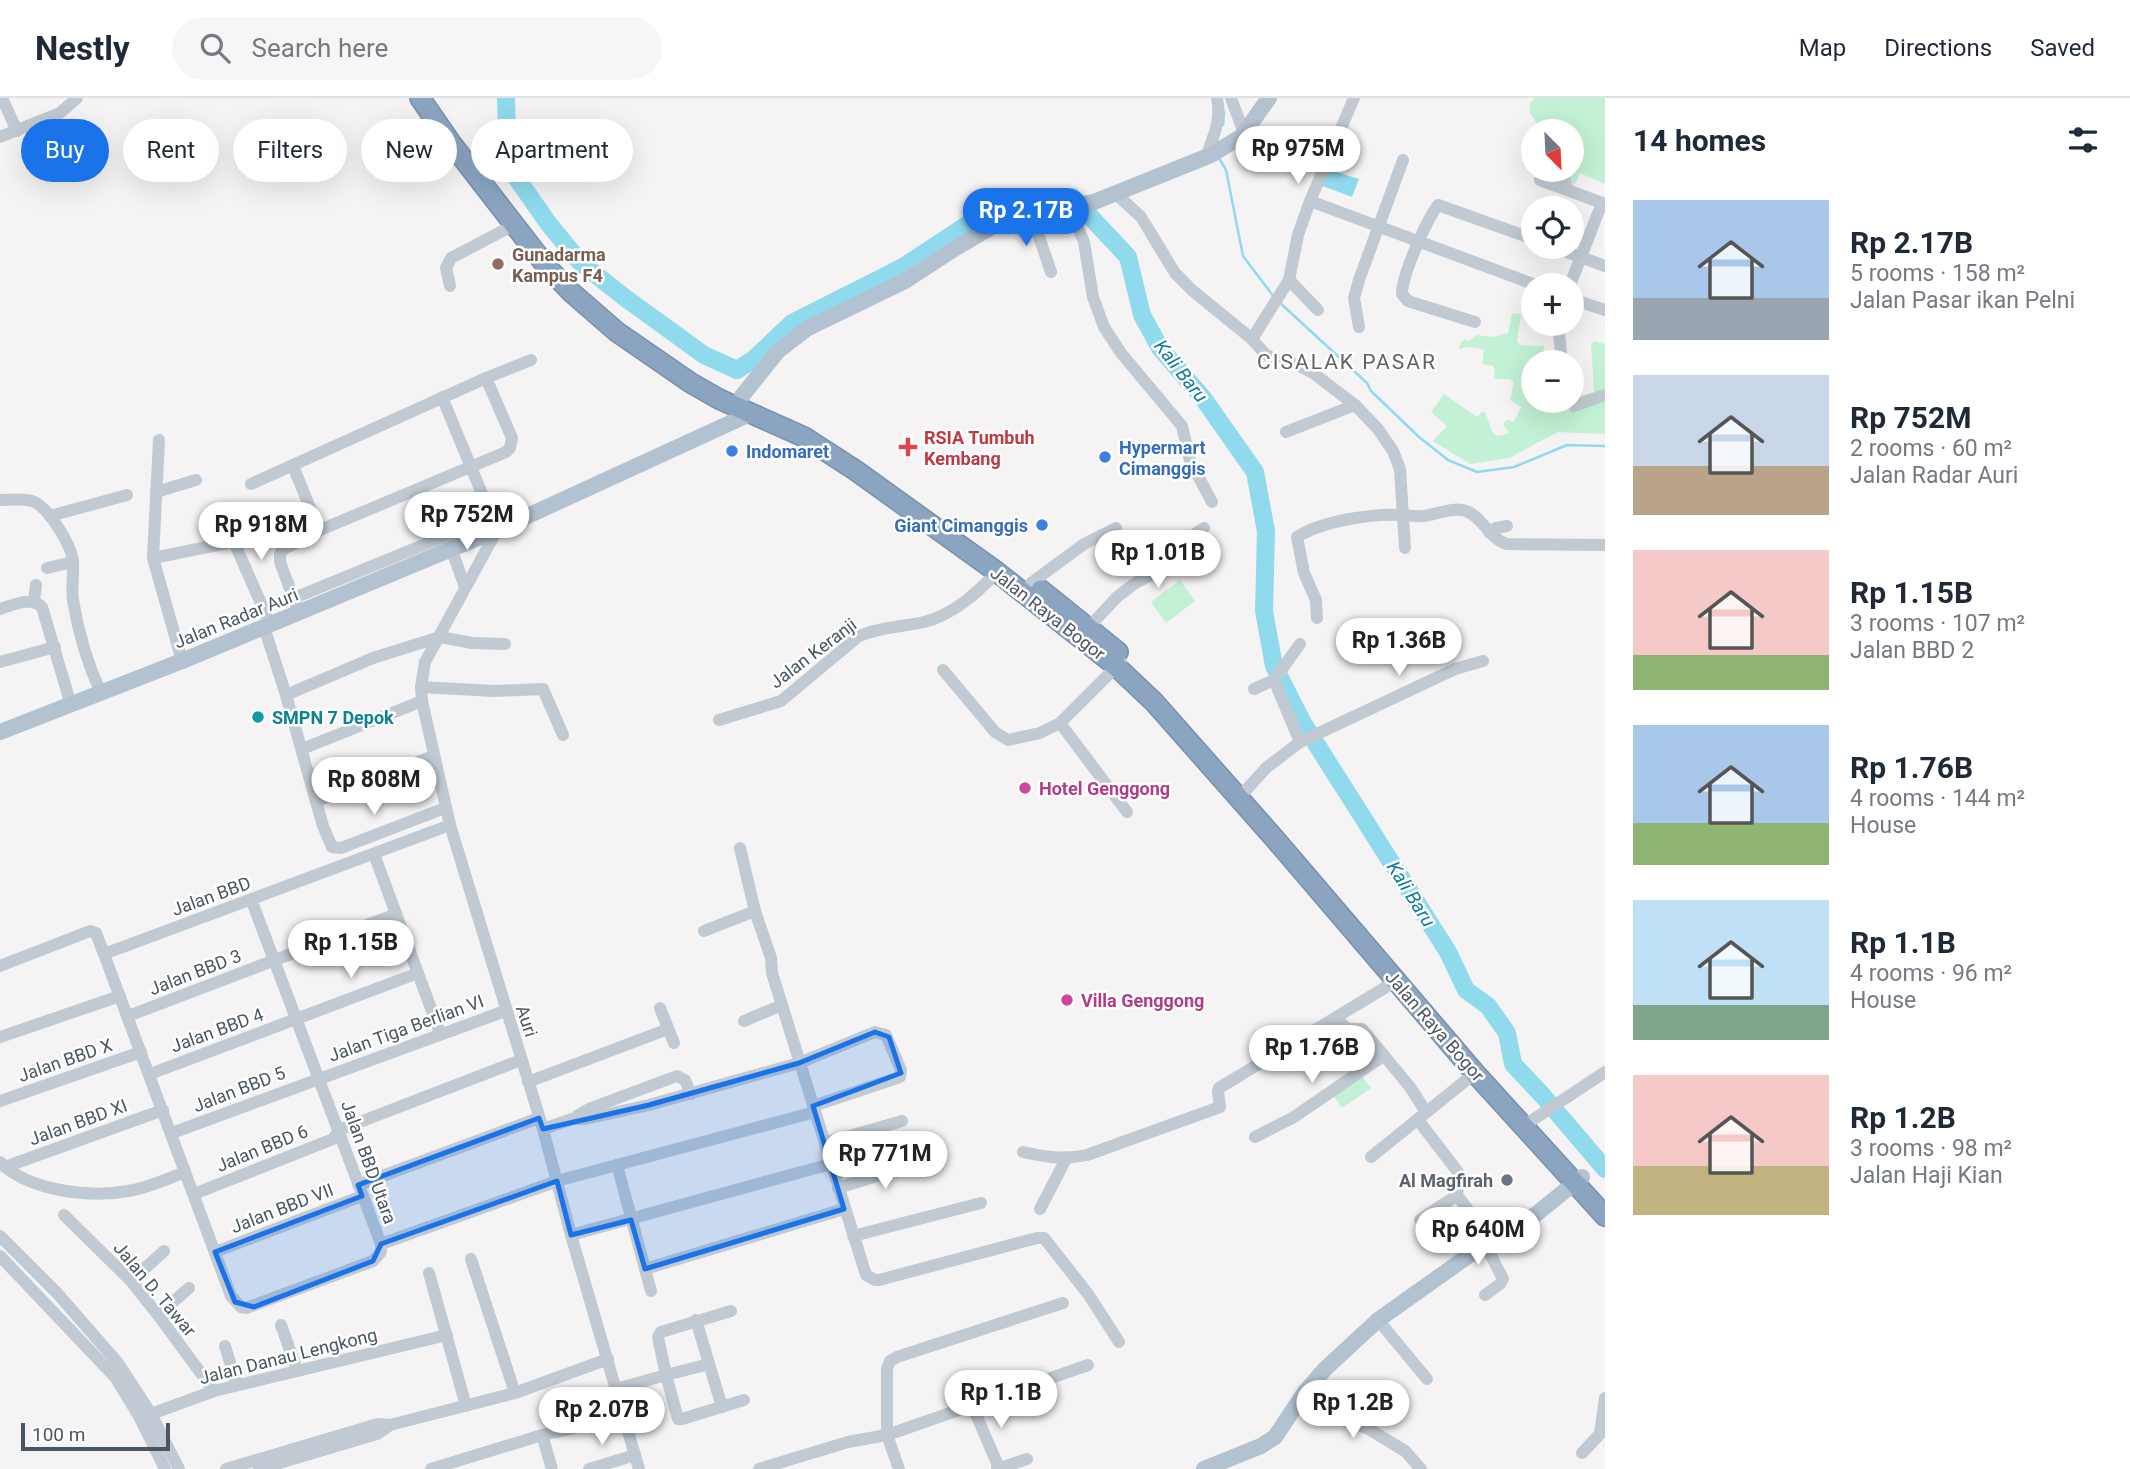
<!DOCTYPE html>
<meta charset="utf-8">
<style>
body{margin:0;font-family:Roboto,sans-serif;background:#f6f6f7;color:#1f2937;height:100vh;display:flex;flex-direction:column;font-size:26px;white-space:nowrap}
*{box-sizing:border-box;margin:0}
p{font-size:23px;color:#747a83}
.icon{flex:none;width:38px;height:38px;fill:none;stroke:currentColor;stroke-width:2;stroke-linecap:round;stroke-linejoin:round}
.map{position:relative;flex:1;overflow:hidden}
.details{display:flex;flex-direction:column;background:#fff;width:525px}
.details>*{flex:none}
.banner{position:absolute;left:21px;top:21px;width:665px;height:63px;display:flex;gap:14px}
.needle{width:46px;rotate:156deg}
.controls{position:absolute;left:1521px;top:21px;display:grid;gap:14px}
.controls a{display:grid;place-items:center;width:63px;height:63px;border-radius:50%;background:#fff;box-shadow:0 7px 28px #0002;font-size:35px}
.scale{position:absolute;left:21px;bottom:18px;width:149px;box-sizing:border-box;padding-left:7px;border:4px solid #4a5661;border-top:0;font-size:19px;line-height:24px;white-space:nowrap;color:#4a5661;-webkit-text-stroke:5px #fff;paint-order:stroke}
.price{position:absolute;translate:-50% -60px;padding:0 16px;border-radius:24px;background:#fff;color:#222;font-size:23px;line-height:46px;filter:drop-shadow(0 2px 4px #0008)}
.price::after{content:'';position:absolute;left:50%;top:42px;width:21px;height:16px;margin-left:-10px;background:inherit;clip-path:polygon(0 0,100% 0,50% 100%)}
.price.on{background:#1a73e8;color:#fff}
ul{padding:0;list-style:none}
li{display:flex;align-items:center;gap:21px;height:175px;padding:0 28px}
li span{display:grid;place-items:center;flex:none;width:196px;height:140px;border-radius:0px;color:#555}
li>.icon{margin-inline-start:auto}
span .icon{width:84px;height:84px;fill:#fffc;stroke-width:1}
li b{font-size:30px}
h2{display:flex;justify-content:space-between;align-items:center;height:84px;padding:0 28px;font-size:30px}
.tag{padding:0 24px;border-radius:32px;background:#fff;box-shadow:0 7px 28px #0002;font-size:24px;line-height:63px}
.tag.on{background:#1a73e8;color:#fff}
header{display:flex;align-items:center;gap:42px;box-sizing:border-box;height:98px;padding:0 35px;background:#fff;border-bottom:2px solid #e0e1e3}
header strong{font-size:33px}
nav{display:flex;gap:38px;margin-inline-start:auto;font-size:24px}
.search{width:490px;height:63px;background:#f6f6f7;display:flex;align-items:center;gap:18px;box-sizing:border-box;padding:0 24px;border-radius:38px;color:#747a83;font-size:26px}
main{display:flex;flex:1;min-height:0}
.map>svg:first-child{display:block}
.green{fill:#c3f1d5}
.water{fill:#90daee}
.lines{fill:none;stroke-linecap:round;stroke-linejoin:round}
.stream{stroke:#90daee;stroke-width:2.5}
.river{stroke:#90daee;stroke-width:18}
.highway-casing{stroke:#7690ad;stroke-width:22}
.minor{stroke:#c1cad2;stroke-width:12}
.major{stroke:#b3c2d1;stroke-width:16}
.highway{stroke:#8ba5c1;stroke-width:19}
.marked{fill:#1a73e8;fill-opacity:0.2;stroke:#1a73e8;stroke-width:5;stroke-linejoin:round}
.education-dot{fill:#8d6e63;stroke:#fff;stroke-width:2.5}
.health-dot{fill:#e0444e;stroke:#fff;stroke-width:2.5}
.shop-dot{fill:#3f7fe0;stroke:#fff;stroke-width:2.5}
.culture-dot{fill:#0f9aa8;stroke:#fff;stroke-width:2.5}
.hotel-dot{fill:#d1479c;stroke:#fff;stroke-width:2.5}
.worship-dot{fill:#6b7280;stroke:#fff;stroke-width:2.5}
.labels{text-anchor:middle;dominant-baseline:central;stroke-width:5;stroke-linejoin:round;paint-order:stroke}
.education-label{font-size:18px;font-weight:bold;fill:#785e54;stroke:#fff;text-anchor:start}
.health-label{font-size:18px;font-weight:bold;fill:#be3a42;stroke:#fff;text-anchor:start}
.shop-label{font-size:18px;font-weight:bold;fill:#366cbe;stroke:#fff;text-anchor:start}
.street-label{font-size:18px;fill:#4a5661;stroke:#fff}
.culture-label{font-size:18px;font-weight:bold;fill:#0d838f;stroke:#fff;text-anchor:start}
.hotel-label{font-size:18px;font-weight:bold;fill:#b23c85;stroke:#fff;text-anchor:start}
.worship-label{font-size:18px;font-weight:bold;fill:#5b616d;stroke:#fff;text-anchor:end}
.water-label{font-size:19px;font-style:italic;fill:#0c7c9b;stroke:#fff}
.quarter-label{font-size:21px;letter-spacing:2px;fill:#5f6368;stroke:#fff}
</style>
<header>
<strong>Nestly</strong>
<div class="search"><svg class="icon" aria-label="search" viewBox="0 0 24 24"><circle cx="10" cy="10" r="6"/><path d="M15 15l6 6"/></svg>Search here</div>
<nav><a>Map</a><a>Directions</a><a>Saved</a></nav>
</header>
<main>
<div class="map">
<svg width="1605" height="1371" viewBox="0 0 1605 1371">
<rect width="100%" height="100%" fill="#f5f3f3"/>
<g class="green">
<polygon points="1534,0 1605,0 1605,86 1580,75 1575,86 1561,81 1558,72 1572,72 1572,33 1541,33 1530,14 1530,5"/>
<path d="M1518 215 1521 217 1517 243 1520 247 1544 248 1542 264H1533V303H1543L1545 309C1555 308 1562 303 1572 303V300L1594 294 1591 246 1594 243 1605 246V336L1558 334 1509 360 1470 366 1433 343 1447 328 1431 314 1444 296 1477 319 1482 314H1485L1493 335 1498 338 1509 335 1503 326 1507 322 1514 324 1521 309 1510 302 1514 284 1509 281H1494L1495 272 1493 268 1482 266 1484 251 1468 249 1459 251 1461 244 1465 241 1469 243 1476 237 1493 239 1508 235 1512 216Z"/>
<polygon points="1180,482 1195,503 1166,525 1151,504"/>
<polygon points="1361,977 1371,990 1342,1010 1333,997"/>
</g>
<polygon class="water" points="1327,71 1359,81 1352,99 1320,87"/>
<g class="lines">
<g class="stream">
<polyline points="1223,27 1224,14"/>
<polyline points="1219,60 1226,72 1243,158 1274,199"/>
<polyline points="1279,204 1367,285 1371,293 1419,339 1448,362 1477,374 1514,369 1567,347 1605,348"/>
</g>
<polyline class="river" points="506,0 507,36 516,79 548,125 580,164 624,199 704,257 737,272 754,261 792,225 903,169 985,115 1022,100 1072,99 1128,159 1142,217 1160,250 1203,300 1255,374 1266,433 1264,513 1274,568 1303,625 1448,854 1466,892 1488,908 1507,935 1513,966 1543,998 1605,1071"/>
<defs>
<g id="highway">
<polyline points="420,0 451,45 547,169 571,194 617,234 691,285 719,301 804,339 855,372 997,474 1117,569 1154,604 1275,741 1475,975 1605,1118"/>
<polyline points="1041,492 1118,554"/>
</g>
</defs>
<use href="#highway" class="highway-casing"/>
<g class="minor">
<polyline points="2,0 17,33"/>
<polyline points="1231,0 1244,35"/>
<polyline points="0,39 60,15 77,0"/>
<path d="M1206 59C1213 39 1222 22 1217 0"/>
<polyline points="1561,72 1568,92"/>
<polyline points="1540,82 1605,106"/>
<polyline points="1116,96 1141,119 1175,175 1193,193 1252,241 1265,256 1276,262 1295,266 1313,275 1355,307 1378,331 1393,353 1400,371 1405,450"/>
<polyline points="1310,103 1536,187"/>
<polyline points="1069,109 1084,144 1093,199 1104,229 1121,255 1182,328 1190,363 1212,404"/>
<polyline points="1031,115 1051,174"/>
<polyline points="1553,149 1605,168"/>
<polyline points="1289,182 1318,212"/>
<polyline points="1570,187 1602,105"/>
<polyline points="450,188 446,170 451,160 514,127"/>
<polyline points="1572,201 1605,212"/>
<path d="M1475 224 1414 205 1408 203 1402 196C1402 177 1426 123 1438 107L1533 141"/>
<polyline points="1558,226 1562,264"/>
<polyline points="1359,229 1354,200 1359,182 1403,62"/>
<polyline points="1252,241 1289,182 1298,137 1310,103 1354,0"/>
<polyline points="442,299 497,432 425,564 421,589 422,603 450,727 543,1031 571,1137 639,1371"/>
<polyline points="1574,308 1605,297"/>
<polyline points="1286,334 1355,307"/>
<polyline points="159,342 153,460 182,563"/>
<polyline points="293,368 319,432"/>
<polyline points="251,386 486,280"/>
<polyline points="156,394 196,382"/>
<path d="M0 402C11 402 22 400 32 403 48 408 72 448 73 464 74 477 71 490 73 502 78 533 88 567 101 595"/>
<polyline points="50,418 127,397"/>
<polyline points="224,421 270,526"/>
<polyline points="1489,434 1496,430 1507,428"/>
<polyline points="451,450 465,489"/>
<polyline points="153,460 227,445"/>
<polyline points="47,470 73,464"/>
<polyline points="1031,485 1084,446 1116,430"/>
<polyline points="294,500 509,412"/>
<polyline points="34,503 36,487"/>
<path d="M0 511C13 507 31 498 42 509L71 607"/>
<polyline points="299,515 280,464 280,457 282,452 320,432 506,354 510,350 512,340 486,280 531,262"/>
<path d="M1317 520 1316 502 1304 475 1297 439C1322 423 1373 415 1402 417 1409 417 1416 419 1423 418 1435 417 1454 408 1466 413 1483 419 1489 441 1507 446L1605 447"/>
<polyline points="264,529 286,597 323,728 332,749 341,750 445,710"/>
<polyline points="1089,529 1117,499 1134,486 1161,471 1176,449 1204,430"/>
<polyline points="0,564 55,549"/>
<polyline points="943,572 995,634 1008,642 1040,635 1060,625 1121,564"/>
<polyline points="421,589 494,593 543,591 563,637"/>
<polyline points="1254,591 1274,582"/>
<polyline points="286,597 373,560 440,539 472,545 505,546"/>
<path d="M719 622 781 603 859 538C880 529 902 529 924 524 953 517 977 495 997 474"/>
<polyline points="1060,625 1127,714"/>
<polyline points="1300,644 1274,582 1300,546"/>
<polyline points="302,651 422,603"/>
<polyline points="1246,692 1266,670 1300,644 1455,571 1483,563"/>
<polyline points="317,703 433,658"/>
<polyline points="740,750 755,813 771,860 772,875 866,1177 875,1182 879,1182 1037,1140 1044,1140 1088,1196 1119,1244"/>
<polyline points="374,756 440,935"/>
<polyline points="251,801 381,1146 381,1154 373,1163 246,1210 241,1209 231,1198 104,856 450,727"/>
<polyline points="704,833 755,813"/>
<polyline points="0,868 90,833 96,835 104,856"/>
<polyline points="660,910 674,945"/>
<polyline points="128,918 396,816"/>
<polyline points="1335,920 1348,931 1362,931 1410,989 1426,1014"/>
<polyline points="744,923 782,907"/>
<polyline points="0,939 120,898"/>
<polyline points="150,976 418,875"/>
<polyline points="528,984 668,931"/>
<polyline points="0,1003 141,954"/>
<polyline points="577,1018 591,1010 677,978 685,982 691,996"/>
<polyline points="1418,1022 1458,1074 1459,1080 1457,1097 1491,1142"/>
<polyline points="1531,1023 1605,974"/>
<polyline points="543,1031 572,1021 585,1021 649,1007 799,965 875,934 886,937 901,972 900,979 813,1008"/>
<polyline points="172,1035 505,913"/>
<polyline points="1255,1039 1294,1019 1383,958"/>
<polyline points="825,1045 902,1023"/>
<path d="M1023 1054C1046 1059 1063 1062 1087 1057L1220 1009 1218 993 1219 990 1396 883"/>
<polyline points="1371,1059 1475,975"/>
<path d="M0 1064C28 1093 90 1100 128 1093 148 1090 167 1081 185 1074"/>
<polyline points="617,1067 651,1193"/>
<polyline points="5,1069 163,1012"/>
<polyline points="358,1087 539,1020"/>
<polyline points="838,1090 922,1064"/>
<polyline points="194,1096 333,1041 339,1032 521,962"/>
<polyline points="1040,1111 1066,1061"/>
<polyline points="64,1117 131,1183 158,1217 214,1293"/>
<polyline points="1420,1122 1457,1097"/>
<polyline points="571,1137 831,1066"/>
<polyline points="0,1138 57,1195 118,1265 150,1314 179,1371"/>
<polyline points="853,1138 981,1105"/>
<polyline points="381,1146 557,1083 815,1014"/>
<polyline points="1485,1146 1503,1181 1500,1186 1485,1197"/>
<polyline points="215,1154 362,1098"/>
<polyline points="0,1158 115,1279 140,1320 165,1371"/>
<polyline points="471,1161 515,1295"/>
<polyline points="645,1171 844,1111"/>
<polyline points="429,1175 466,1308"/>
<polyline points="131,1183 164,1153"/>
<polyline points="158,1217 189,1190"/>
<polyline points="696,1222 722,1309"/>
<polyline points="1378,1222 1427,1281"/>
<polyline points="281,1227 297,1272"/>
<polyline points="225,1248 237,1287"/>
<polyline points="709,1266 666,1277 678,1321 682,1321 744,1302"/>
<polyline points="616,1291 666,1277 658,1239 661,1234 731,1213"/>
<polyline points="1305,1294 1344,1322 1367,1330 1405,1353 1421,1371"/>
<polyline points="972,1307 999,1370"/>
<polyline points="140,1320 214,1293 447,1237"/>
<polyline points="542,1337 552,1371"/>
<polyline points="1582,1355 1600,1336 1605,1300"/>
<polyline points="226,1371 378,1326 390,1327 515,1295 608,1261"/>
<polyline points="259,1371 377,1336 390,1327"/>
<polyline points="431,1371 542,1337 624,1319"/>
<polyline points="589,1371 635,1357"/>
<polyline points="759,1371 848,1344 887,1337 1088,1267"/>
<polyline points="899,1371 887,1337 887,1271 890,1263 897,1259 1063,1205"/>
<polyline points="997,1371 1027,1361"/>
</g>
<g class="major">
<polyline points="742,298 778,253 808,230 905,183 954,151 1002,123 1023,116 1094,104 1211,57 1242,38 1269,0"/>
<polyline points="0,634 182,563 497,432 752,315"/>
<polyline points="1204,1371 1261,1348 1275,1339 1305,1294 1325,1271 1378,1222 1485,1146 1535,1117 1582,1079"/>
</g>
<use href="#highway" class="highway"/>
</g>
<path class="marked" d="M875 934 889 939 901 975 813 1008 844 1111 645 1171 631 1122 571 1137 557 1083 381 1146 373 1163 254 1209 235 1204 215 1154 362 1098 358 1087 539 1020 543 1031 649 1007 799 965Z"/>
<circle class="education-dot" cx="498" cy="166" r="7"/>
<path class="health-dot" d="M904.5 338.5h7v7h7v7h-7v7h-7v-7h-7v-7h7z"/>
<g class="shop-dot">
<circle cx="732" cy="353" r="7"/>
<circle cx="1105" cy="359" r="7"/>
<circle cx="1042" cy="427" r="7"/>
</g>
<circle class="culture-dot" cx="258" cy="619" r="7"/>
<g class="hotel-dot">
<circle cx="1025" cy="690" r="7"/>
<circle cx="1067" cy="902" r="7"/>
</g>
<circle class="worship-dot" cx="1507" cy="1082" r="7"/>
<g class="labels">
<g class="education-label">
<text x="512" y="156">Gunadarma<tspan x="512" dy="21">Kampus F4</tspan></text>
</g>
<g class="health-label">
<text x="924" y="339">RSIA Tumbuh<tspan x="924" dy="21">Kembang</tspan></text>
</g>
<g class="shop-label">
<text x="1119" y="349">Hypermart<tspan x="1119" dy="21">Cimanggis</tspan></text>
<text x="746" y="353">Indomaret</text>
<text x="1028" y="427" text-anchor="end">Giant Cimanggis</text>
</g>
<g class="street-label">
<text transform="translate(1048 515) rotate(38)">Jalan Raya Bogor</text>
<text transform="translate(236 520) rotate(-22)">Jalan Radar Auri</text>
<text transform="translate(813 555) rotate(-37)">Jalan Keranji</text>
<text transform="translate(211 798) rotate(-20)">Jalan BBD</text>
<text transform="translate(195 874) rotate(-21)">Jalan BBD 3</text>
<text transform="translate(527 923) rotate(72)">Auri</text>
<text transform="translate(1435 928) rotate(49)">Jalan Raya Bogor</text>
<text transform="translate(406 930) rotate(-20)">Jalan Tiga Berlian VI</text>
<text transform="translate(217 932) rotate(-20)">Jalan BBD 4</text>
<text transform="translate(65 962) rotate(-19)">Jalan BBD X</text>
<text transform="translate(239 991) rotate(-21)">Jalan BBD 5</text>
<text transform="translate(78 1024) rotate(-20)">Jalan BBD XI</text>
<text transform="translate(262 1050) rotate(-22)">Jalan BBD 6</text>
<text transform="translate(369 1064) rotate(70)">Jalan BBD Utara</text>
<text transform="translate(282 1110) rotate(-21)">Jalan BBD VII</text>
<text transform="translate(155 1191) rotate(50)">Jalan D. Tawar</text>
<text transform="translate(288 1258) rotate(-14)">Jalan Danau Lengkong</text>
</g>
<g class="culture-label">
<text x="272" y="619">SMPN 7 Depok</text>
</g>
<g class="hotel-label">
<text x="1039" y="690">Hotel Genggong</text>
<text x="1081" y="902">Villa Genggong</text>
</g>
<g class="worship-label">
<text x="1493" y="1082">Al Magfirah</text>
</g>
<g class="water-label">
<text transform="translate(1181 273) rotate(52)">Kali Baru</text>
<text transform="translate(1411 796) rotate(58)">Kali Baru</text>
</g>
<g class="quarter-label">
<text x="1347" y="264">CISALAK PASAR</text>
</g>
</g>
</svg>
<div class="controls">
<a><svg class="needle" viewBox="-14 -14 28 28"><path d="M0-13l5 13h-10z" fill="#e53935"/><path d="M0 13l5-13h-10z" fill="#747a83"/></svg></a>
<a><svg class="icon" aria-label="locate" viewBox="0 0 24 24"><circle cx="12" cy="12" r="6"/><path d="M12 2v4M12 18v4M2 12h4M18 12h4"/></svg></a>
<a>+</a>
<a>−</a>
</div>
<div class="scale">100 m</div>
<b class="price" style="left:1298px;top:88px">Rp 975M</b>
<b class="price on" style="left:1026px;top:150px">Rp 2.17B</b>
<b class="price" style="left:467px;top:454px">Rp 752M</b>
<b class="price" style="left:261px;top:464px">Rp 918M</b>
<b class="price" style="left:1158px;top:492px">Rp 1.01B</b>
<b class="price" style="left:1399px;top:580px">Rp 1.36B</b>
<b class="price" style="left:374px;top:719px">Rp 808M</b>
<b class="price" style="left:351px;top:882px">Rp 1.15B</b>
<b class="price" style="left:1312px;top:987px">Rp 1.76B</b>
<b class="price" style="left:885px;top:1093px">Rp 771M</b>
<b class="price" style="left:1478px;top:1169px">Rp 640M</b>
<b class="price" style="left:1001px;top:1332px">Rp 1.1B</b>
<b class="price" style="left:1353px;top:1342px">Rp 1.2B</b>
<b class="price" style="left:602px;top:1349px">Rp 2.07B</b>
<div class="banner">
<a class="tag on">Buy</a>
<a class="tag">Rent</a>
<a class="tag">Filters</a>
<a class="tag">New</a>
<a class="tag">Apartment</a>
</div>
</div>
<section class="details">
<h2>14 homes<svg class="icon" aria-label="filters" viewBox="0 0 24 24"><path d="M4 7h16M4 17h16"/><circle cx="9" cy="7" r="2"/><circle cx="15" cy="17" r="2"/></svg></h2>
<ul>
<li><span style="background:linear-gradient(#a9c7e8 70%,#9aa5b1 0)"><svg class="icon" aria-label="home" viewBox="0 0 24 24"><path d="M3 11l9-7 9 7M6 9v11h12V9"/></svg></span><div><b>Rp 2.17B</b><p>5 rooms · 158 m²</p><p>Jalan Pasar ikan Pelni</p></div></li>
<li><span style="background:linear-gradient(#c9d6e8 65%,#b9a48a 0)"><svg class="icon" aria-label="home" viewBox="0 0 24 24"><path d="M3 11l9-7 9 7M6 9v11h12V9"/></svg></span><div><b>Rp 752M</b><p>2 rooms · 60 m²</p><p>Jalan Radar Auri</p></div></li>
<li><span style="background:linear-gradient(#f6c9c9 75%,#8fb573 0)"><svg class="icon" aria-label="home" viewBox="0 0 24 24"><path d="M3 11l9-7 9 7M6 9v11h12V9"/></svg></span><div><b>Rp 1.15B</b><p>3 rooms · 107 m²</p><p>Jalan BBD 2</p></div></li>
<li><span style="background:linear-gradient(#a9c7e8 70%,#8fb573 0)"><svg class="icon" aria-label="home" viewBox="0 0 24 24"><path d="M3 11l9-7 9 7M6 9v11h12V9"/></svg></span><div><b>Rp 1.76B</b><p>4 rooms · 144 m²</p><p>House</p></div></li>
<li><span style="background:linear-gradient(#bfe0f5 75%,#7fa58c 0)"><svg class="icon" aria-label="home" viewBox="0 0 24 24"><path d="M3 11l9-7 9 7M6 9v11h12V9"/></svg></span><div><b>Rp 1.1B</b><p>4 rooms · 96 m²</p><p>House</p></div></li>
<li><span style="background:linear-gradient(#f6c9c9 65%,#c2b280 0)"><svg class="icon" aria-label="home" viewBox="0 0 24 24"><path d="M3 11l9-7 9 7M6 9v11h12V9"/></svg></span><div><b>Rp 1.2B</b><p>3 rooms · 98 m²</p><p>Jalan Haji Kian</p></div></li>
</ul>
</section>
</main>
